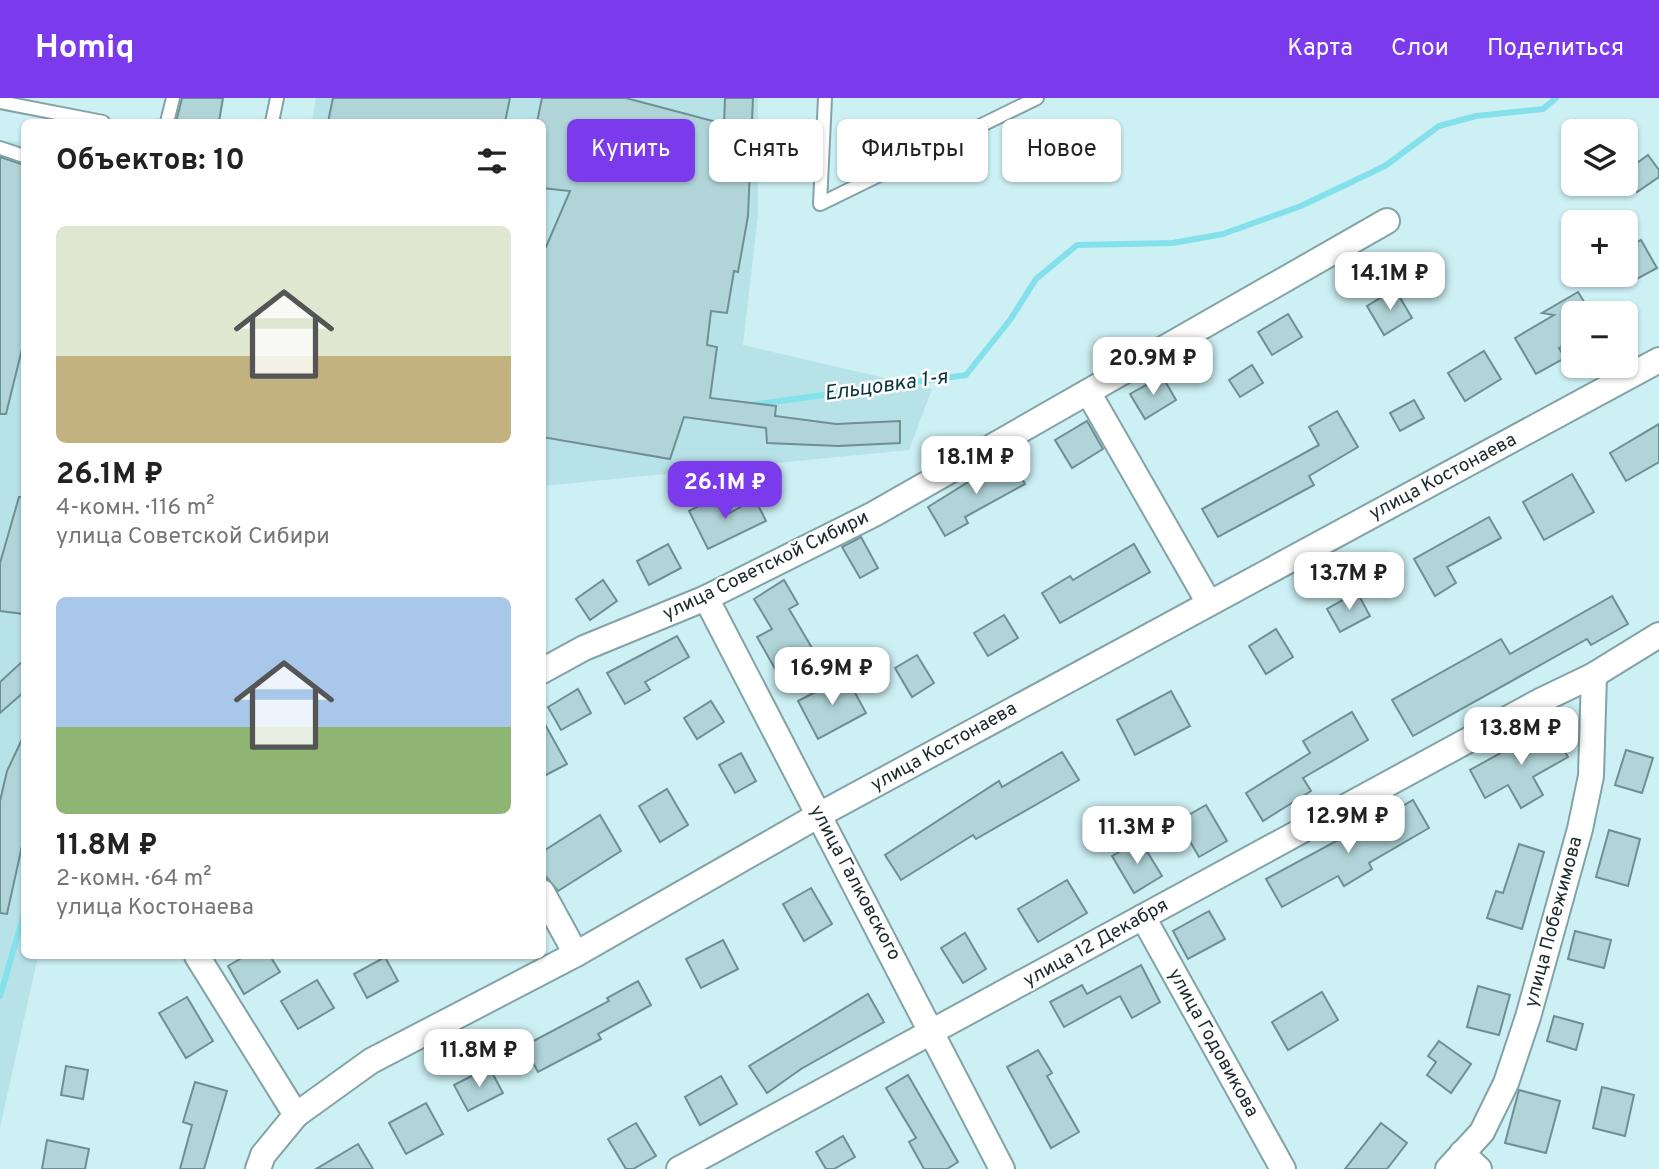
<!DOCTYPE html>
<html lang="ru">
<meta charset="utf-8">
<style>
body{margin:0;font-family:Overpass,sans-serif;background:#f2f2f2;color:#222;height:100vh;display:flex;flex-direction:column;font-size:26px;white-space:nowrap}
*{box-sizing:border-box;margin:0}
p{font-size:23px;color:#767676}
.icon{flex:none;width:38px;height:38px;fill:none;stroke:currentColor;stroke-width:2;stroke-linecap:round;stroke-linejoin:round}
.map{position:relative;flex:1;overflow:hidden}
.drawer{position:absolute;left:21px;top:21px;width:525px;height:840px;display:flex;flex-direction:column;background:#fff;border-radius:10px;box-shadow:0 2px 5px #0004}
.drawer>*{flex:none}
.top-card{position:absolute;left:567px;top:21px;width:665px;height:63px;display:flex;gap:14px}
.controls{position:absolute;left:1561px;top:21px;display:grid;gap:14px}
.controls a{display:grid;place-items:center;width:77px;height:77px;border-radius:10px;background:#fff;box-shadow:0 2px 5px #0004;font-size:35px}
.price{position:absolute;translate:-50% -60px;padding:0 16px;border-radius:14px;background:#fff;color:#222;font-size:23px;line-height:46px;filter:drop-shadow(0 2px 4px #0008)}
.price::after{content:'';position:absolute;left:50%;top:42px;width:21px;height:16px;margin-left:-10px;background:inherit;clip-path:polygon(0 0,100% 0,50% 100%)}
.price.on{background:#7c3aed;color:#fff}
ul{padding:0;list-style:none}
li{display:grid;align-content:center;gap:14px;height:371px;padding:0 35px}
li span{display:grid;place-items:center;height:217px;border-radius:10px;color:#555}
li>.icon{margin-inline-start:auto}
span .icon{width:126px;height:126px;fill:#fffc;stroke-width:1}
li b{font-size:30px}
h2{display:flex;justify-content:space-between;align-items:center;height:84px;padding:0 35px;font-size:30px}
.chip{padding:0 24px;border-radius:10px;background:#fff;box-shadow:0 2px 5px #0004;font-size:24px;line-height:63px}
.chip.on{background:#7c3aed;color:#fff}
header{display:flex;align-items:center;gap:42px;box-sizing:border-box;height:98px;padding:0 35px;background:#7c3aed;color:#fff}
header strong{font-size:33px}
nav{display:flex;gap:38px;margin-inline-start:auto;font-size:24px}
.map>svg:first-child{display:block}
.built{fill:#b7e3e8}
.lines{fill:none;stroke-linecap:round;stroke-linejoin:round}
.stream{stroke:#84e1eb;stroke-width:6}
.building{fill:#b1d4d8;stroke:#6e8f93;stroke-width:2}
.lane-casing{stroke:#82a3a7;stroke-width:16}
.street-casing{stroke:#82a3a7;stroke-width:28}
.lane{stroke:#fff;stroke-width:12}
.street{stroke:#fff;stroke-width:24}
.labels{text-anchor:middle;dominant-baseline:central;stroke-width:5;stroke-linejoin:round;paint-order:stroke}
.street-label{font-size:19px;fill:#1d2a2c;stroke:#fff}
.water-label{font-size:21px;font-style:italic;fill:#07353a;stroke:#fff}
</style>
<header>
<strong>Homiq</strong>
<nav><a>Карта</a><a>Слои</a><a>Поделиться</a></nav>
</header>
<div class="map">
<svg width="1659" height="1071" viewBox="0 0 1659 1071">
<rect width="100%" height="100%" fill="#cdf0f4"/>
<g class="built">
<polygon points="316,0 758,0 758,117 743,247 932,291 909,352 543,388 542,24 312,24"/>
<polygon points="0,43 24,44 24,858 38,858 0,1030"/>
</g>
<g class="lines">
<g class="stream">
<polyline points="752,307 966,277 1010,222 1036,181 1077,147 1173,145 1223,136 1301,108 1385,68 1439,28 1476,18 1543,11 1556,0"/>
<polyline points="0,898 24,816"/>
</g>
</g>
<g class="building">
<polygon points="182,0 223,0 219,24 176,24"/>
<polygon points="333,0 510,0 505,24 328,24"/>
<polygon points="542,0 626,0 724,26 725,0 753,0 748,118 738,174 734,173 727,215 711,213 707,247 717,249 710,300 776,308 775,318 836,326 900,323 900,345 838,348 767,345 766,330 684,319 670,361 542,339 542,148 546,149 570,93 542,90 542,24 537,24"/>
<polygon points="1648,57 1659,72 1659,79 1637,94 1626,78 1626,73"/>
<polygon points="0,59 24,67 24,243 6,316 0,316"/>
<polygon points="1641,142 1657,170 1635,182 1626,164 1626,151"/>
<polygon points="1395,191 1412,220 1384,237 1367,208"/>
<polygon points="1578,194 1591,215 1573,215 1573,242 1559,250 1565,260 1536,276 1515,240 1554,217 1542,215"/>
<polygon points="1288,216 1302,239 1272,257 1258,234"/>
<polygon points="1484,253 1501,281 1465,303 1448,275"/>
<polygon points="1252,267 1263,285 1240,299 1229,282"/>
<polygon points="1162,278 1176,302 1145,321 1130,296"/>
<polygon points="1414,302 1424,320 1400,333 1390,315"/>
<polygon points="1337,313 1358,349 1309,378 1314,387 1218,439 1202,411 1319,347 1309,329"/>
<polygon points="1087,323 1103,351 1072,370 1055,342"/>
<polygon points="1659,326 1659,364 1626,383 1610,355"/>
<polygon points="1010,358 1025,386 965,419 968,425 945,438 928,409"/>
<polygon points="1572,376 1594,414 1544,442 1523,404"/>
<polygon points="19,399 24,399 24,516 0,513 0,465"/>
<polygon points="714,400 724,418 755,401 766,423 708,451 689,413"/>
<polygon points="1489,419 1501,440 1447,469 1456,485 1435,498 1414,461"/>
<polygon points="861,439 878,470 860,480 842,449"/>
<polygon points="668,446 681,470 649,487 637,463"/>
<polygon points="1134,446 1150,474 1060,525 1042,495 1070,478 1073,482"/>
<polygon points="603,482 617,503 590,522 576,501"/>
<polygon points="784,482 798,506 789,511 815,555 778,576 757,539 772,531 754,501"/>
<polygon points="1357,494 1370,518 1340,534 1327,511"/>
<polygon points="1612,498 1628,526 1591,547 1587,541 1413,638 1392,602 1501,541 1510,556"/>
<polygon points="1004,517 1018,540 988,558 974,535"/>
<polygon points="1276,531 1293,559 1266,576 1249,548"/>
<polygon points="677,538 689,559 645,584 650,592 625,606 607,575"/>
<polygon points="917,557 934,585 912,599 895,570"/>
<polygon points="24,562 24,594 0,615 0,584"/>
<polygon points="846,578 866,615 818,641 798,603"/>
<polygon points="578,591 591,615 561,632 548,609"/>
<polygon points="1171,593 1190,628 1135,657 1117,622"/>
<polygon points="711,603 724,624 697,641 684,620"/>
<polygon points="1352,614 1368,642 1303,680 1311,693 1263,723 1246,695 1310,655 1303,643"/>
<polygon points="542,621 567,666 542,679"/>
<polygon points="1549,628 1568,659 1533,679 1543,697 1521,710 1508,687 1485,700 1470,672"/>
<polygon points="24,637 24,739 7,816 0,815 0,703 7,673"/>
<polygon points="1626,652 1653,660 1642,695 1615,687"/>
<polygon points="1062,654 1079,682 976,741 973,737 901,782 885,757 999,683 1002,689"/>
<polygon points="741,655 756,683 735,695 719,667"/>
<polygon points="667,691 688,727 660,744 639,708"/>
<polygon points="1413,702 1429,730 1369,765 1372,771 1344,788 1338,778 1282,809 1266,781 1351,735 1352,738"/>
<polygon points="1206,707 1227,743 1199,759 1178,723"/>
<polygon points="600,717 621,753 558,793 542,774 542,754"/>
<polygon points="1609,732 1640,741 1628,788 1596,779"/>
<polygon points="1140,742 1162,778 1134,795 1112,758"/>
<polygon points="1519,746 1544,754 1522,831 1487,820 1496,793 1503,795"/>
<polygon points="1067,782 1087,815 1038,844 1018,811"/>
<polygon points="811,790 832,826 804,843 783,806"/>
<polygon points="1209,813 1225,841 1188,861 1173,833"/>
<polygon points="1575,833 1611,842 1604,870 1568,861"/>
<polygon points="965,835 986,871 963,885 941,850"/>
<polygon points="723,842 738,871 701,890 686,861"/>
<polygon points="245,858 270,858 280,874 244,896 228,868"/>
<polygon points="385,859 398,883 367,900 354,876"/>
<polygon points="1141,867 1160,904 1132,920 1120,898 1064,929 1050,904 1082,887 1087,896"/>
<polygon points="317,882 334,910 298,931 281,903"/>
<polygon points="638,883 651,907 598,936 601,941 538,974 524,948 609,903 607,900"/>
<polygon points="1478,888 1510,897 1499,937 1467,929"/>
<polygon points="1322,894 1338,922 1288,952 1272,924"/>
<polygon points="868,896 884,924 801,971 767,995 749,968"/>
<polygon points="187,899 213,943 186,960 159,915"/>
<polygon points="1554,918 1583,926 1576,952 1547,943"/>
<polygon points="1439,943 1471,966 1451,995 1427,977 1436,964 1428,958"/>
<polygon points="1038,952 1052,975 1047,978 1079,1034 1051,1050 1007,969"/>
<polygon points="66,968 88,972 83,1001 61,997"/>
<polygon points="489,969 503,995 468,1013 454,987"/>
<polygon points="908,977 958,1064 947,1071 924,1071 909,1044 916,1040 886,990"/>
<polygon points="721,978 737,1006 700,1027 685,999"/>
<polygon points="195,984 227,993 204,1071 180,1071 192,1027 183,1024"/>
<polygon points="1602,989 1634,997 1625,1038 1593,1030"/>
<polygon points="1519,992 1560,1003 1546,1055 1505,1045"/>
<polygon points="426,1005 443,1036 406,1056 389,1025"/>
<polygon points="636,1025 656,1058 633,1071 626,1071 608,1041"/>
<polygon points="1381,1025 1407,1045 1387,1071 1345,1071"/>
<polygon points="843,1038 855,1059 834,1071 826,1071 816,1054"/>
<polygon points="47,1042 89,1051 85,1071 42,1071"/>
<polygon points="358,1046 373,1071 316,1071"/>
</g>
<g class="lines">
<defs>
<g id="lane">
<polyline points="825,0 820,106 1037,0"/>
<polyline points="0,4 103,24"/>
<polyline points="167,24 173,0"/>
<polyline points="272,24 277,0"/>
<polyline points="0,50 24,58"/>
</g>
<g id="street">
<polyline points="1088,294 1209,505"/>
<polyline points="706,500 1002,1071"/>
<polyline points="542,573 584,550 706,500 874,416 1387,123"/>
<polyline points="542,794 576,856"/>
<polyline points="1143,819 1283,1071"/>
<polyline points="197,858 296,1017"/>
<polyline points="1462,1055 1479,1071"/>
<polyline points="258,1071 263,1057 296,1017 371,963 576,856 819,717 1659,262"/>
<polyline points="679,1071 1542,602 1594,577 1659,537"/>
<polyline points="1448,1071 1482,1034 1506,985 1528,919 1580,731 1591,678 1594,577"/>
</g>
</defs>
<use href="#lane" class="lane-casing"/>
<use href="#street" class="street-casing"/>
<use href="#lane" class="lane"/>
<use href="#street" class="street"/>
</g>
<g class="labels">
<g class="street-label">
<text transform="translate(1443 379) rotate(-28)">улица Костонаева</text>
<text transform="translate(766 468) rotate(-26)">улица Советской Сибири</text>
<text transform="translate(944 649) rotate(-29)">улица Костонаева</text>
<text transform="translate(855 785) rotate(62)">улица Галковского</text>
<text transform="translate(1554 824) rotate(-75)">улица Побежимова</text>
<text transform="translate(1096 845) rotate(-29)">улица 12 Декабря</text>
<text transform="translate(1213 945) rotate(61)">улица Годовикова</text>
</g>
<g class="water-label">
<text transform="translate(886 288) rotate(-8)">Ельцовка 1-я</text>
</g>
</g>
</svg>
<div class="controls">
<a><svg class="icon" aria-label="layers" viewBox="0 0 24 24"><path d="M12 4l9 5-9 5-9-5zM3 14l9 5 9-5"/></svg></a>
<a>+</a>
<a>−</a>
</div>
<b class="price" style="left:1390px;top:214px">14.1M ₽</b>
<b class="price" style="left:1153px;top:299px">20.9M ₽</b>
<b class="price" style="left:976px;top:398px">18.1M ₽</b>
<b class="price on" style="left:725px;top:423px">26.1M ₽</b>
<b class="price" style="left:1349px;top:514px">13.7M ₽</b>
<b class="price" style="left:832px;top:609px">16.9M ₽</b>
<b class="price" style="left:1521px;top:669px">13.8M ₽</b>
<b class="price" style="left:1348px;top:757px">12.9M ₽</b>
<b class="price" style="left:1137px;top:768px">11.3M ₽</b>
<b class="price" style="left:479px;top:991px">11.8M ₽</b>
<div class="top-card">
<a class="chip on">Купить</a>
<a class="chip">Снять</a>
<a class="chip">Фильтры</a>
<a class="chip">Новое</a>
</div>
<section class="drawer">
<h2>Объектов: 10<svg class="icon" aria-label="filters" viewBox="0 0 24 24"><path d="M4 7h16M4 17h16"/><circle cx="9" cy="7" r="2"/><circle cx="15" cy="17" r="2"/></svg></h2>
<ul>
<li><span style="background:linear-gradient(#dfe7d0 60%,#c2b280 0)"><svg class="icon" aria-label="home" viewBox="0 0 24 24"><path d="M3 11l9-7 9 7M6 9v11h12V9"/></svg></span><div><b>26.1M ₽</b><p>4-комн. · 116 m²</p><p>улица Советской Сибири</p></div></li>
<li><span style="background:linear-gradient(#a9c7e8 60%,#8fb573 0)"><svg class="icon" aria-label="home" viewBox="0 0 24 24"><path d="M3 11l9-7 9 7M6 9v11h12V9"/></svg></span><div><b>11.8M ₽</b><p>2-комн. · 64 m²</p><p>улица Костонаева</p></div></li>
</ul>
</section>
</div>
